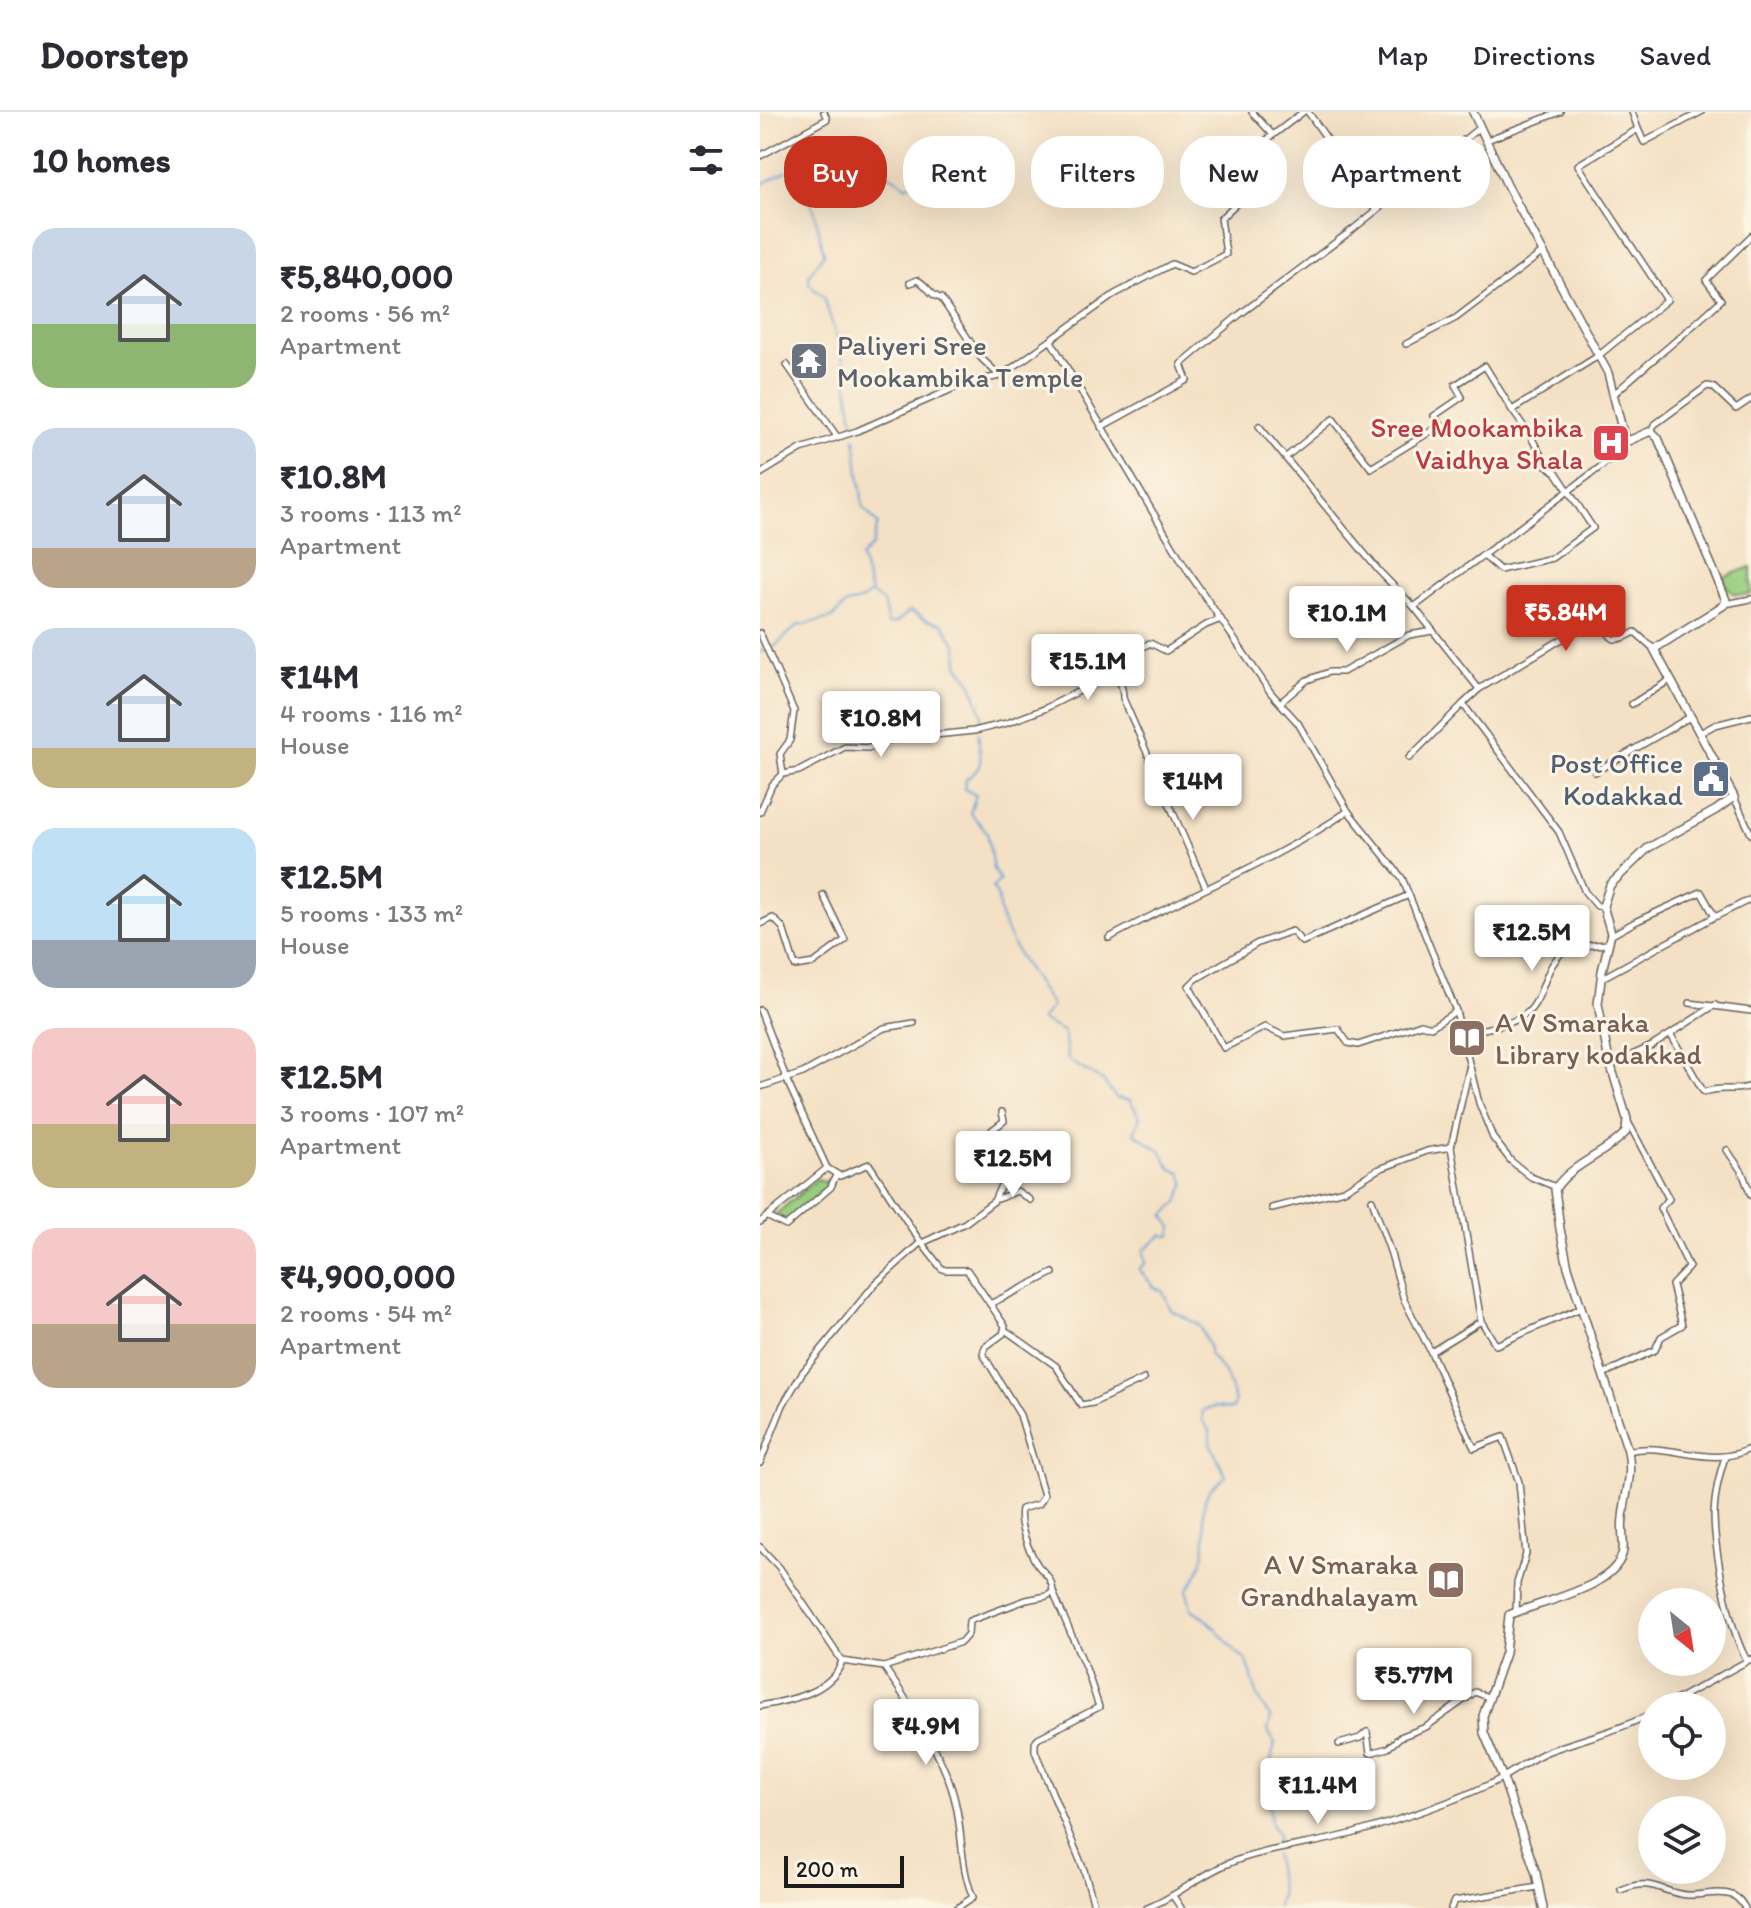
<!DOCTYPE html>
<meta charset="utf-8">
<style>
body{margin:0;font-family:Itim,sans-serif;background:#f2f2f3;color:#2b2b33;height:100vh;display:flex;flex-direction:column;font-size:30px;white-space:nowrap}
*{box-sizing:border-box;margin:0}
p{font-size:26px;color:#7c7c81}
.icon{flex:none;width:44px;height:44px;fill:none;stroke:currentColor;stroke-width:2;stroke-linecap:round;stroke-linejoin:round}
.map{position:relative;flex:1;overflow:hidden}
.details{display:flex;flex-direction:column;background:#fff;width:760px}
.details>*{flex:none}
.guide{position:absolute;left:24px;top:24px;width:760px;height:72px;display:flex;gap:16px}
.needle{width:52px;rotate:150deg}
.controls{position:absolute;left:878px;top:1476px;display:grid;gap:16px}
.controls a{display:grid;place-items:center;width:88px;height:88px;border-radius:50%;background:#fff;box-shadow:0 8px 32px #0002;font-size:40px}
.scale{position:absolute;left:24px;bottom:20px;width:120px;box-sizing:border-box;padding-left:8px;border:4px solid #1c1c1c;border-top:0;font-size:22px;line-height:28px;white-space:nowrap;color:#1c1c1c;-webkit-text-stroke:6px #fcf5e5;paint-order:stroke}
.price{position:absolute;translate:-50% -68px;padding:0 18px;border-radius:8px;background:#fff;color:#222;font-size:26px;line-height:52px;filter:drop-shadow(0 2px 4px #0008)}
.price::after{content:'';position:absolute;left:50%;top:48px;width:24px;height:18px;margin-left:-12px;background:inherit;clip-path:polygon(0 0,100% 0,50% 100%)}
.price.active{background:#c8321e;color:#fff}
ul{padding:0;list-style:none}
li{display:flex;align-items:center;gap:24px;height:200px;padding:0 32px}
li span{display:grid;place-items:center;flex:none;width:224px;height:160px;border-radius:24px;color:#555}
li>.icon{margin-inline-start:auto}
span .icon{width:96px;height:96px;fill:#fffc;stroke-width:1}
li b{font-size:34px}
h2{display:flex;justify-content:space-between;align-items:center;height:96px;padding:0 32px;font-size:34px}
.pill{padding:0 28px;border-radius:32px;background:#fff;box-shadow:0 8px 32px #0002;font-size:28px;line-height:72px}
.pill.active{background:#c8321e;color:#fff}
header{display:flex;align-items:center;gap:48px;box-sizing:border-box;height:112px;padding:0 40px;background:#fff;border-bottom:2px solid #e1e1e2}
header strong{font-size:38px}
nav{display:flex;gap:44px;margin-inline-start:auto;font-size:28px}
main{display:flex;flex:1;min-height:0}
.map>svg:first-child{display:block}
.park{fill:url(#park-tufts);stroke:#5a744d;stroke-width:2}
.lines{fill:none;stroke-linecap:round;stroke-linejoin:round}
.stream{stroke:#62a0d4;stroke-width:2}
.minor-casing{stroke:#686157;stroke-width:8}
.major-casing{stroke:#686157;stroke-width:10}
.minor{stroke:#fff;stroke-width:5}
.major{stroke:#fff;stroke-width:7}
.labels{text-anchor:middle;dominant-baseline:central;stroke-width:6;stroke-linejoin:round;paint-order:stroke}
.worship-label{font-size:28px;fill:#5b616d;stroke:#fcf5e5;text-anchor:start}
.health-label{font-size:28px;fill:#be3a42;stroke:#fcf5e5;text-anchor:end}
.service-label{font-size:28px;fill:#4e5e75;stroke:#fcf5e5;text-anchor:end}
.education-label{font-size:28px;fill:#785e54;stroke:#fcf5e5;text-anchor:start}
</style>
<header>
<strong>Doorstep</strong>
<nav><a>Map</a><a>Directions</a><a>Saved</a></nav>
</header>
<main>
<section class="details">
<h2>10 homes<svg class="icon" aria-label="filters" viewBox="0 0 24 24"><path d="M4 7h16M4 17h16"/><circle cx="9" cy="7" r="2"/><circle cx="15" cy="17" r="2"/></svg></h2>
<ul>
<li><span style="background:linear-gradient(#c9d6e8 60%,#8fb573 0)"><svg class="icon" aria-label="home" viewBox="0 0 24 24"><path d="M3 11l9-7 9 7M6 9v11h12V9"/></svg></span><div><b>₹5,840,000</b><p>2 rooms · 56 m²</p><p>Apartment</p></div></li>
<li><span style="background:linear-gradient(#c9d6e8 75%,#b9a48a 0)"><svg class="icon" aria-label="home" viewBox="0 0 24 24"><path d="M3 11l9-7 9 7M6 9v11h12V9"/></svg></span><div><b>₹10.8M</b><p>3 rooms · 113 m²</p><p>Apartment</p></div></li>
<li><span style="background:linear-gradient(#c9d6e8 75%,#c2b280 0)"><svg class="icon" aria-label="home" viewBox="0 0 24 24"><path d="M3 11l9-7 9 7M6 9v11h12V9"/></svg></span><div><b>₹14M</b><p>4 rooms · 116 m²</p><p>House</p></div></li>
<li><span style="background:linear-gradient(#bfe0f5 70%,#9aa5b1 0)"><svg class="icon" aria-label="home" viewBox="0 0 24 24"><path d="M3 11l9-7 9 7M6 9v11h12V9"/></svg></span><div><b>₹12.5M</b><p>5 rooms · 133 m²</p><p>House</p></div></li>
<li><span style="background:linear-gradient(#f6c9c9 60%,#c2b280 0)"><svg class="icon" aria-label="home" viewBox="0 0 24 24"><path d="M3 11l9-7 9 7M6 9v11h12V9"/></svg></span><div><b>₹12.5M</b><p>3 rooms · 107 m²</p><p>Apartment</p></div></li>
<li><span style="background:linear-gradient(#f6c9c9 60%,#b9a48a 0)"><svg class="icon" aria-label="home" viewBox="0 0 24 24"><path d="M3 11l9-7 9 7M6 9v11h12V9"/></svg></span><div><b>₹4,900,000</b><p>2 rooms · 54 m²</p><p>Apartment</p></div></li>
</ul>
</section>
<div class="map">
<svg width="991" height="1796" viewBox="0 0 991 1796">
<defs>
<pattern id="park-tufts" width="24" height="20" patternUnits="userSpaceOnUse" patternTransform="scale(2)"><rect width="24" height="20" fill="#97cd7e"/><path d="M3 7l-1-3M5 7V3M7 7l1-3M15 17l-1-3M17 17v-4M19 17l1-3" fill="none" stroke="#82af6c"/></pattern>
</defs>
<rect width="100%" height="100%" fill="#fcf5e5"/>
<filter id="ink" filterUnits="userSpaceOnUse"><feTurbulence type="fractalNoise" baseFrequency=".0125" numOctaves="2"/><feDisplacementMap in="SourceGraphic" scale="16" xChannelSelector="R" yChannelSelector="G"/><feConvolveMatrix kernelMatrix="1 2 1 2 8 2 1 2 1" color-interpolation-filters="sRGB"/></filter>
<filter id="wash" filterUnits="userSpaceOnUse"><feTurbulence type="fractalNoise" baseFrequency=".006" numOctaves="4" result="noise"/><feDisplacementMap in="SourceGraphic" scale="32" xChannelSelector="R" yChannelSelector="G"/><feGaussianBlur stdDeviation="1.8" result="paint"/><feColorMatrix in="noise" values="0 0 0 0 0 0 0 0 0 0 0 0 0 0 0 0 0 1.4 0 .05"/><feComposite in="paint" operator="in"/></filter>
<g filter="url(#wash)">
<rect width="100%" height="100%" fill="#f4e1c5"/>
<g class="park">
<path d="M991 455V482C973 484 969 482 963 465Z"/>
<polygon points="72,1064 70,1073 29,1110 15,1103 57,1067 66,1070"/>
</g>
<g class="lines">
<g class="stream">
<path d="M31 57 50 50 62 62C87 53 128 54 146 75L163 64 176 63 186 74 193 68 223 78"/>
<polyline points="0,73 31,57 54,97 64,142 49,163 49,172 64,185 85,254 94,317"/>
<polyline points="95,326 103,396 118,412 112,434 101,445 111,481 123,490 128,512 136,511 150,499 167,508 183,512 197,534 198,553 212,572 222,603 220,615"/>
<polyline points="0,540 13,536 37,514 72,506 86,492 100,489 111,481"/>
<path d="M219 621C217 643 229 653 206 667L204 677 216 683 210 701 227 720 233 757 240 768 232 776C243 788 236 791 241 805 252 837 273 866 292 894L281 908 304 920 308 948 343 969 356 986 370 988 380 1005 374 1021 401 1039 410 1056 421 1061 425 1072 418 1090 404 1104 412 1115 411 1124 402 1123 384 1138 386 1151 379 1157 394 1175 403 1180 411 1198 439 1213 449 1234V1242L466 1263 475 1289 473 1297 455 1295 443 1298 442 1308 450 1319V1331L466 1364C460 1369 451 1375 448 1381 440 1395 445 1411 445 1425 445 1445 440 1462 427 1478L431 1497C456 1509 465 1534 487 1549 493 1566 497 1592 511 1605L508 1619 515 1631 507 1666 511 1712 518 1724 515 1734"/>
<polyline points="515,1743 521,1783 517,1796"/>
</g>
</g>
</g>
<g filter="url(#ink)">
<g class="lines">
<defs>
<g id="minor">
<polyline points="492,0 513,23 543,0"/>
<polyline points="548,0 617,98"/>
<polyline points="872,0 878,17"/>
<polyline points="727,28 800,0"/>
<polyline points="0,44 67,7 64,0"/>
<path d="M150 171 157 168C167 172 171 185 181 186L221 246 240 264"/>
<polyline points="291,229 429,461 511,581 538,611 588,699 642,766 696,899 719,991 733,1026 751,1049 771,1065 796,1075"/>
<polyline points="646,232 696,206 783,140"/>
<polyline points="27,253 78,326"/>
<path d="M854 282C889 250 927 221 961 188L946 168 991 124"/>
<polyline points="499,314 619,459 654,495"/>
<polyline points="341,315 427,268 421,252 479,203 592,118 720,15"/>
<polyline points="891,319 894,313 947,274 953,275 976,297 991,287"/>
<polyline points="526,345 573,307 611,356 681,313 674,304 702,285 695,273 725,254 752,298"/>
<polyline points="0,362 41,337 97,319 208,270 241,264 355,182 412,152 431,160 466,142 461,106 478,90 462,63 513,23"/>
<polyline points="723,443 740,458 792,446 833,416 796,360 786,353 770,323 752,298 838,244 907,188 818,53 878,17 884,30 941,0"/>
<polyline points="965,492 991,487"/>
<polyline points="0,521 34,599 30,628 20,642 23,662 12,673 0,700"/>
<polyline points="351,563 352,553 390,531 406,539 446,513 461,507"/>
<path d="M719 577 822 515C856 505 842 533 862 526 867 525 871 522 875 520L894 537"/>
<polyline points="521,590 547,568 569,560 583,560 649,523 673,519"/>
<polyline points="872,592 910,568"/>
<polyline points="940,621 955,613 991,604"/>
<polyline points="649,646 703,592"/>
<polyline points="835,660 930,605"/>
<path d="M23 662 39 659 85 635 109 636 126 628 214 619 247 611 284 597 351 563C361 567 363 577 363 586L446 776"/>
<polyline points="974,685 991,722"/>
<polyline points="649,783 542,830 532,819 498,831 436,867 429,874 464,936 505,915 524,924 578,917 588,931 598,933 661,912 671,915 696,899"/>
<polyline points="843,794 837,794 825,780 799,720 703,592 719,577 654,495 843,353 867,329"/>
<polyline points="0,812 13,806 23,816 35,854 54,851 85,828 63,783"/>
<polyline points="850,824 877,809 941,780 954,803 957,804 991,787"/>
<path d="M349 826C428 782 514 750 588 699"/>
<polyline points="842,866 956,804"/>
<polyline points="930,891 991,899"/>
<polyline points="0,898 28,971 67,1056 0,1110"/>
<path d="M911 923 943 979 945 980C964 973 973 981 991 974"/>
<path d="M701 924C721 915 751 915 767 901 780 890 783 869 791 855 795 848 801 841 806 835L848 832"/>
<polyline points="850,953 892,934 955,893"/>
<polyline points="709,957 691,1035 721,1209 671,1240 714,1336 743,1325 759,1370 766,1442 757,1471 756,1500"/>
<polyline points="0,975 43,961 124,916 154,911"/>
<polyline points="967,1038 982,1060 991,1083"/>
<path d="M67 1056 80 1064 109 1052 157 1125 181 1156 185 1158H207L245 1214 243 1222 225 1235 223 1242 260 1303 284 1383 279 1392 261 1397C258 1411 267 1434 274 1447 281 1462 291 1460 293 1480L327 1559 339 1595 278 1626 275 1631V1639L324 1758 335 1796"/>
<polyline points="238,1087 257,1079 270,1088"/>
<polyline points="612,1088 631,1142 644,1188 671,1240"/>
<polyline points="512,1096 584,1078 617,1058 667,1039 691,1035"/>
<polyline points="8,1105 26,1114 71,1075 76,1063"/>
<polyline points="162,1131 205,1111 234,1089 249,1055 232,1023 232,1018 244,1009 242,1000"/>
<polyline points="230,1192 293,1161"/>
<polyline points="721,1209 736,1233 821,1196"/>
<polyline points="245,1218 296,1254 321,1293 333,1291 384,1267"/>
<polyline points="843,1262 895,1238 901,1225 922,1213 912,1173 929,1155 900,1096 909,1087 867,1008"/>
<path d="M868 1339C910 1329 951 1358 991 1336"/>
<path d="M965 1345C959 1363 955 1381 954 1401 954 1436 969 1519 987 1548"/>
<polyline points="0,1351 23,1293 42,1261 114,1173 161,1130"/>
<path d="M0 1435 19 1455 82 1549C72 1580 29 1589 0 1594"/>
<path d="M82 1549 124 1555C150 1592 187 1648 196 1693 203 1724 200 1755 213 1785L197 1796"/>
<polyline points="124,1555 201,1530 208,1522 209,1509 266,1488 287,1484 293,1480"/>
<polyline points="905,1594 991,1547"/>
<polyline points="579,1632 600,1626 607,1620 610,1641 628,1636 640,1625 666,1615 715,1580 730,1586"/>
<path d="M861 1778C893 1764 902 1782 928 1783 942 1784 958 1778 972 1783 978 1785 981 1790 985 1796"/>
<polyline points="413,1784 421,1796"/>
<path d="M387 1796C416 1785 438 1764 467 1752 508 1735 555 1733 598 1720 642 1707 688 1692 730 1672 750 1663 768 1647 789 1639 824 1626 859 1619 892 1601"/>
<polyline points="691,1796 694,1789 778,1775"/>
</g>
<path id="major" d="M713 0 747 73 848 261 864 325 868 329 891 319 898 326 966 488 964 493 894 537 974 685 956 698 888 736 850 773 843 794 851 821 842 859 838 892 848 944 867 1007 866 1020C845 1043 812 1051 795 1077L800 1117 808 1155 868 1339C873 1365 865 1381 863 1406 861 1417 864 1428 863 1438 859 1476 778 1490 749 1503L745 1541 723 1604 724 1621 743 1666 776 1761 783 1796"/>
</defs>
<use href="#minor" class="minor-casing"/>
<use href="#major" class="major-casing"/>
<use href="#minor" class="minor"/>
<use href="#major" class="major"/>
</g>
</g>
<defs>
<symbol id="temple-square" viewBox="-11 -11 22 22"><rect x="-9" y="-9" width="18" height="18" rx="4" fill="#6b7280" stroke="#fcf5e5"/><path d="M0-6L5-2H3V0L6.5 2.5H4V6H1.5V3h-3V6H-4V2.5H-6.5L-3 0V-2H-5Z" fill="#fff"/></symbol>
<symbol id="hospital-square" viewBox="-11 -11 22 22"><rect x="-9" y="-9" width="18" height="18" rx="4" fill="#e0444e" stroke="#fcf5e5"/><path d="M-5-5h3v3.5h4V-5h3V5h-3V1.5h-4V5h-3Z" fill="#fff"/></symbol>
<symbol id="civic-square" viewBox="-11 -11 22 22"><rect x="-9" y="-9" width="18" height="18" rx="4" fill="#5c6f8a" stroke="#fcf5e5"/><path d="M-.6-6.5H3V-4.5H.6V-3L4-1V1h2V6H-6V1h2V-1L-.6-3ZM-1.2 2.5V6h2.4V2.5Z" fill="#fff"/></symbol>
<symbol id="library-square" viewBox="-11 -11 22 22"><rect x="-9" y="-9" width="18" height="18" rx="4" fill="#8d6e63" stroke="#fcf5e5"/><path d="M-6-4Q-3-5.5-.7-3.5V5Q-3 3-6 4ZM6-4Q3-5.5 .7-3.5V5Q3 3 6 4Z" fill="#fff"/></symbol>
</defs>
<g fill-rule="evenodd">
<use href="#temple-square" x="27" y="227" width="44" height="44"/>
<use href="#hospital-square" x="829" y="309" width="44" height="44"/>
<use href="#civic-square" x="929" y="645" width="44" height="44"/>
<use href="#library-square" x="685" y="904" width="44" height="44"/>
<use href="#library-square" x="664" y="1446" width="44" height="44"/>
</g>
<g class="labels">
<g class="worship-label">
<text x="77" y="233">Paliyeri Sree<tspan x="77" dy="32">Mookambika Temple</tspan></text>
</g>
<g class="health-label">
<text x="823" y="315">Sree Mookambika<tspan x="823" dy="32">Vaidhya Shala</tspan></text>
</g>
<g class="service-label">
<text x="923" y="651">Post Office<tspan x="923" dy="32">Kodakkad</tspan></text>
</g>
<g class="education-label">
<text x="735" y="910">A V Smaraka<tspan x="735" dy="32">Library kodakkad</tspan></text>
<text x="658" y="1452" text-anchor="end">A V Smaraka<tspan x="658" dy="32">Grandhalayam</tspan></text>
</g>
</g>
</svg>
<div class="controls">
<a><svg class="needle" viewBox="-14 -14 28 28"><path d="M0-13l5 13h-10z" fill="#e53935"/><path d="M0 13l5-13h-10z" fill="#7c7c81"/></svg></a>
<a><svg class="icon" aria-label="locate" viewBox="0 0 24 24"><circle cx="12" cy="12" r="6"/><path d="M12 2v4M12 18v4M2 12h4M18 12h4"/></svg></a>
<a><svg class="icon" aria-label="layers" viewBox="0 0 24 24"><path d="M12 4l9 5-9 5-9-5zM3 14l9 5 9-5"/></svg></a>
</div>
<div class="scale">200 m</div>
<b class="price active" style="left:806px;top:541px">₹5.84M</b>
<b class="price" style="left:587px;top:542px">₹10.1M</b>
<b class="price" style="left:328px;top:590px">₹15.1M</b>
<b class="price" style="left:121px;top:647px">₹10.8M</b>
<b class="price" style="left:433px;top:710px">₹14M</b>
<b class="price" style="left:772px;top:861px">₹12.5M</b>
<b class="price" style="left:253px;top:1087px">₹12.5M</b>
<b class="price" style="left:654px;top:1604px">₹5.77M</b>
<b class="price" style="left:166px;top:1655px">₹4.9M</b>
<b class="price" style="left:558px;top:1714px">₹11.4M</b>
<div class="guide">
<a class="pill active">Buy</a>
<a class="pill">Rent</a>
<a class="pill">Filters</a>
<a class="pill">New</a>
<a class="pill">Apartment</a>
</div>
</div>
</main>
